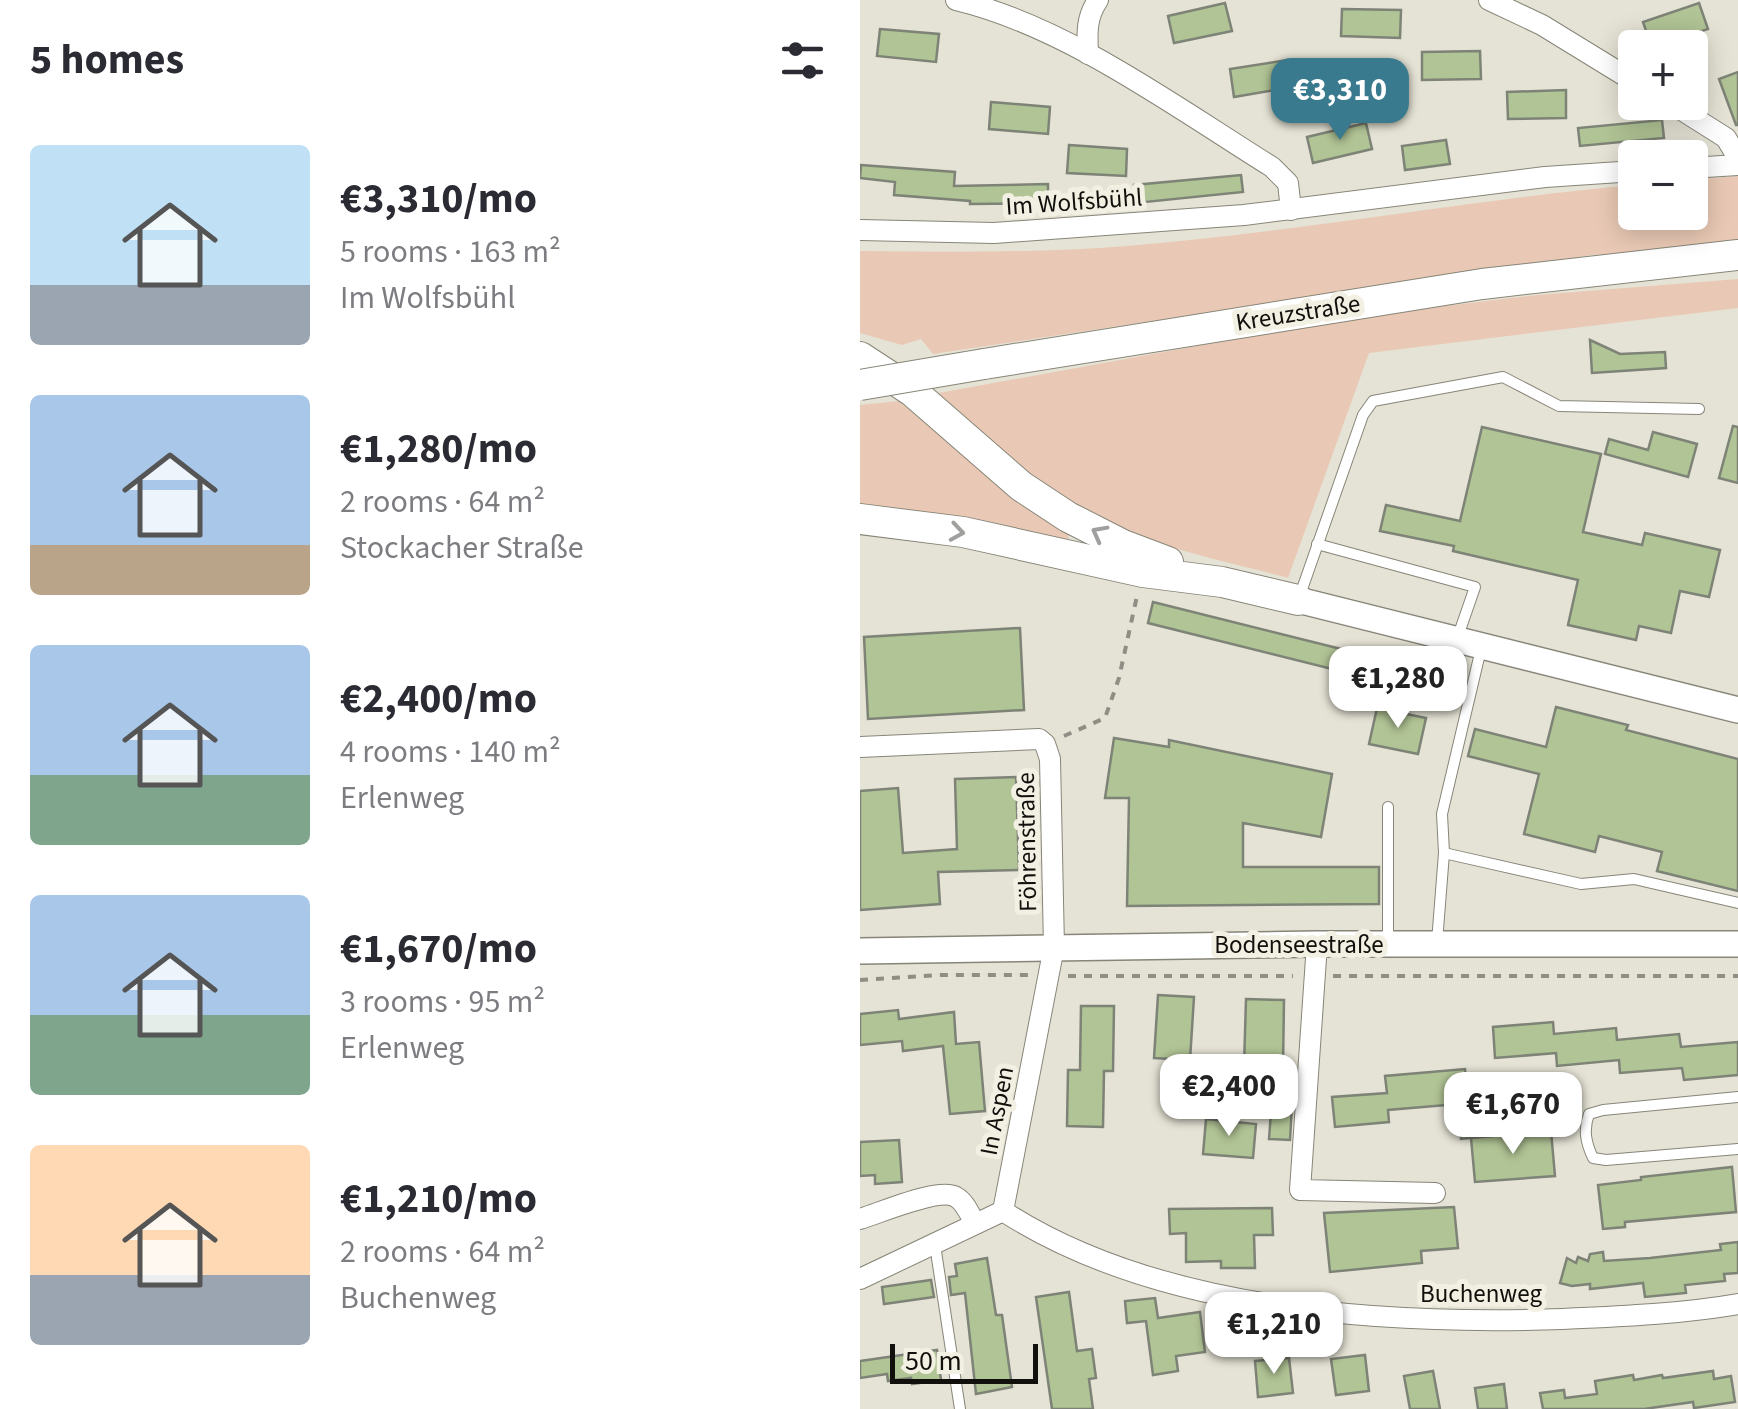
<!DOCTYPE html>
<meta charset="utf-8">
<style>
body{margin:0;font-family:"Source Sans 3",sans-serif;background:#f7f7f7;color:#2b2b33;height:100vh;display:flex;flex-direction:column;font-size:38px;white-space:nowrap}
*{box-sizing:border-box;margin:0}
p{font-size:32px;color:#7c7c81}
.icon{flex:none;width:55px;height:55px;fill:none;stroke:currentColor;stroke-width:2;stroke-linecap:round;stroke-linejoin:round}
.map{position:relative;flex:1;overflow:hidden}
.panel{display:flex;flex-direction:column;background:#fff;width:860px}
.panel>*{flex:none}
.buttons{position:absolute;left:758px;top:30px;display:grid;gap:20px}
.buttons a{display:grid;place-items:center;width:90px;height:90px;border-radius:10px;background:#fff;box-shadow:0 5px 25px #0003;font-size:50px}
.scale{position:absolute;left:30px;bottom:25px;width:148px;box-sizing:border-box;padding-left:10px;border:5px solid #11100c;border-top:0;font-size:28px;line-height:35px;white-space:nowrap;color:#11100c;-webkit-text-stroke:8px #f2f0e2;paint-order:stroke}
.price{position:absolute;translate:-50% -85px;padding:0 22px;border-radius:20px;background:#fff;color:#222;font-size:32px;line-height:65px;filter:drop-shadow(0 2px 5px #0008)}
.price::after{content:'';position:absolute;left:50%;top:60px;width:30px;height:22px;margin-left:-15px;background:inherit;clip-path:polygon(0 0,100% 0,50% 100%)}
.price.active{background:#3a7a8e;color:#fff}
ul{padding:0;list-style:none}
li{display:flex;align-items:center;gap:30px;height:250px;padding:0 30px}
li span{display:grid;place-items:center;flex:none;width:280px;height:200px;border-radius:10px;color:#555}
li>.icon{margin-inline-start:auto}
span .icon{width:120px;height:120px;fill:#fffc;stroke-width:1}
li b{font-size:42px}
h2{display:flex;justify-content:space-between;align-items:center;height:120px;padding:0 30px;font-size:42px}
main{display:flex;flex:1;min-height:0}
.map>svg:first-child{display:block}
.green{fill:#e9c9b5}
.building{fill:#b1c495;stroke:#7e8377;stroke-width:2.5}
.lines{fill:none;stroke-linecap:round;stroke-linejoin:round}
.service-casing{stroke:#878578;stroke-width:12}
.minor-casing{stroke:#878578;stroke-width:22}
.tertiary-casing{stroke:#878578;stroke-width:28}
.primary-casing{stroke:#878578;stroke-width:32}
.path{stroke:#908e84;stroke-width:4;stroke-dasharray:8 8;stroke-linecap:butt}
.service{stroke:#fff;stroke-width:10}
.minor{stroke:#fff;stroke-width:20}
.tertiary{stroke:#fff;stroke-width:25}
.primary{stroke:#fff;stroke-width:30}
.primary-bridge-casing{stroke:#878578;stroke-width:32;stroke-linecap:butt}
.primary-bridge{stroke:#fff;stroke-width:30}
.oneway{stroke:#a09f9e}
.labels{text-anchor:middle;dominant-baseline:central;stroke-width:10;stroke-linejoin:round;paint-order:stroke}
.street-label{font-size:25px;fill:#11100c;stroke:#f2f0e2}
</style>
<main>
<section class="panel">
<h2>5 homes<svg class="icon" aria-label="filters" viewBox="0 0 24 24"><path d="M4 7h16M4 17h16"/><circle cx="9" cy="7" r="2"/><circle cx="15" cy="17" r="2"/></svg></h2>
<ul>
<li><span style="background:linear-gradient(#bfe0f5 70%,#9aa5b1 0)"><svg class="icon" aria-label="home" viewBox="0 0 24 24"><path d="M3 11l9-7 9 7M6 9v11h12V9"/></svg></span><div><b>€3,310/mo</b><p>5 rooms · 163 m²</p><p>Im Wolfsbühl</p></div></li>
<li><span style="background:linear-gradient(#a9c7e8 75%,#b9a48a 0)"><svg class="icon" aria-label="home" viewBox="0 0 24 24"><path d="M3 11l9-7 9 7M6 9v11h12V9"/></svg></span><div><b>€1,280/mo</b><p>2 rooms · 64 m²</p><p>Stockacher Straße</p></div></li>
<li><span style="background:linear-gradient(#a9c7e8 65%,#7fa58c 0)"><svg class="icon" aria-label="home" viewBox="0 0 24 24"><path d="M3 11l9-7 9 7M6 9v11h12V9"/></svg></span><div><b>€2,400/mo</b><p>4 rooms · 140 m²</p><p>Erlenweg</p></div></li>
<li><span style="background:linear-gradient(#a9c7e8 60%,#7fa58c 0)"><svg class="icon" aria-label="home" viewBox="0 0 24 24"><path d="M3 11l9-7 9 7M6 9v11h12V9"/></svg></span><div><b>€1,670/mo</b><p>3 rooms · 95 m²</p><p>Erlenweg</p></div></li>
<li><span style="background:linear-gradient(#ffd9b3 65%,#9aa5b1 0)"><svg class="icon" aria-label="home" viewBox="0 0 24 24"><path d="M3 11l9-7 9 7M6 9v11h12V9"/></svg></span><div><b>€1,210/mo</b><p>2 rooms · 64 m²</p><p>Buchenweg</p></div></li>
</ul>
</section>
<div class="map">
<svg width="878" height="1409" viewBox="0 0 878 1409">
<rect width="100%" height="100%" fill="#e5e3d5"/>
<g class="green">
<path d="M878 176V243L732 255 73 354 61 339 42 345 0 333V251C89 252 178 253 267 246 437 232 605 200 775 185V212H830V180Z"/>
<path d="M878 279V308L509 353 428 578C358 559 281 545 217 509 164 479 119 433 73 394L502 316 677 295Z"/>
<polygon points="39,401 167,509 208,533 209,543 0,508 0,405"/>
</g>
<g class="building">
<polygon points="365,3 372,31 314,43 308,16"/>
<polygon points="839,3 848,29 792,48 783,22"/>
<polygon points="482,9 541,10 540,38 481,36"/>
<polygon points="20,29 79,34 76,62 17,56"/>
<polygon points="620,51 621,79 562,80 562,52"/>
<polygon points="428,60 432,87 374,97 370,69"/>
<polygon points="878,72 878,125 876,125 859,79"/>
<polygon points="706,90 706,118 648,119 647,92"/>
<polygon points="131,102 190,107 188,134 129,129"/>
<polygon points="802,120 804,138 720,146 718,128"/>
<polygon points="506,123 512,149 453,163 447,137"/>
<polygon points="586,140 590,164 545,170 542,146"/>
<polygon points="209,145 267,149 266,176 207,173"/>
<polygon points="1,165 95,172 94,186 188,184 188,203 110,204 110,201 34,195 35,182 0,178"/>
<polygon points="381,175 383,192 276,203 274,185"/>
<polygon points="730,340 760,354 805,352 806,368 732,373"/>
<polygon points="873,426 878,427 878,483 859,478"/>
<polygon points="622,427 741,454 723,532 782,545 785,533 860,550 849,597 820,591 811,633 779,626 776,640 708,625 718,580 593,551 594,546 520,531 526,505 600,521"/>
<polygon points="793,432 837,444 828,477 745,454 749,439 788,450"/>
<polygon points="293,602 501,654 496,675 288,623"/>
<polygon points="160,628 164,710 8,719 4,637"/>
<polygon points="696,707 768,725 766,730 878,759 878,891 797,871 802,852 739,836 735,852 664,834 679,774 608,756 615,729 686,747"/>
<polygon points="517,708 566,718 558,754 509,744"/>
<polygon points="254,738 309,747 309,740 472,774 461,837 383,823 383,867 519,867 519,904 267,906 269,798 245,798"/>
<polygon points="156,777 159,870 78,872 80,904 0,910 0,791 38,788 43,853 97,849 95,779"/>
<polygon points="298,995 334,997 330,1060 294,1058"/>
<polygon points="386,999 424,1000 423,1067 384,1066"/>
<polygon points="221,1006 254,1006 253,1071 244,1071 243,1127 207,1126 208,1070 220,1070"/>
<polygon points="38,1010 39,1019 94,1012 96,1044 119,1042 125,1111 90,1114 83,1046 43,1051 42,1041 0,1045 0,1014"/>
<polygon points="693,1022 694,1034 756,1028 757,1040 819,1034 821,1047 878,1042 878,1075 824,1080 822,1068 760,1073 759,1060 697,1066 696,1053 635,1058 633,1027"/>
<polygon points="605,1069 608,1103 619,1103 621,1137 601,1139 598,1104 528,1110 529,1122 475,1127 472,1097 527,1093 525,1076"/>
<polygon points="413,1086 433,1088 430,1140 409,1139"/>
<polygon points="346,1119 396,1124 393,1158 343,1154"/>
<polygon points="691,1131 695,1176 615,1182 611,1138"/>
<polygon points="39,1140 42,1182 15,1184 15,1175 0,1176 0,1142"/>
<polygon points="872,1167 876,1212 765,1222 765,1227 743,1229 738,1185 781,1180 781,1177"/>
<polygon points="594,1207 598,1248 561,1251 562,1263 470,1272 464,1213"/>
<polygon points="412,1208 413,1235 394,1235 395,1268 361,1268 361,1261 326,1262 326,1233 310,1234 309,1209"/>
<polygon points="878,1242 878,1273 864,1274 865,1281 825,1285 826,1293 785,1297 783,1283 730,1289 730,1284 712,1286 700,1283 707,1258 716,1263 718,1257 728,1261 730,1254 743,1252 744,1261 790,1258 861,1250 860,1244"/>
<polygon points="127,1258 136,1315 142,1315 152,1387 116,1394 105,1293 91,1295 89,1277 97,1276 95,1264"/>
<polygon points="71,1280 74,1297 24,1304 22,1287"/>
<polygon points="209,1292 217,1351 232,1349 236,1378 229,1379 233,1409 192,1409 176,1297"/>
<polygon points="295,1298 298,1318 340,1312 345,1352 316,1356 318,1371 293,1375 286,1321 267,1323 265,1301"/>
<polygon points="77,1350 81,1380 52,1384 51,1378 28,1381 27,1374 0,1378 0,1361"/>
<polygon points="505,1355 509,1391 476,1395 471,1359"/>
<polygon points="429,1358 433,1393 398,1397 395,1361"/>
<polygon points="573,1371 580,1409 550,1409 544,1376"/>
<polygon points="853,1371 854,1379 871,1376 875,1402 834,1408 833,1402 784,1409 683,1409 680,1393 704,1390 705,1398 737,1394 735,1381 773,1375 774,1380 802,1375 803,1378"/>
<polygon points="644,1384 647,1409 618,1409 615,1388"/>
</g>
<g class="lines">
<defs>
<g id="service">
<polyline points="457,544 615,587 597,639"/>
<polyline points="440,595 503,415 513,401 643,377 699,406 839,409"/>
<polyline points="528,807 528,943"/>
<polyline points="584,853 582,814 621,649"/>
<polyline points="577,942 584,853 721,884 774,879 878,903"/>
<path d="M878 1097 743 1110 729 1114C723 1130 726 1143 733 1158L746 1160 878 1149"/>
<polyline points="75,1245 100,1409"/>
</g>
<g id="minor">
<path d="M96 0C206 26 317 108 412 167L428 183 431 210"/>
<polyline points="629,0 682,25 775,82"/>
<path d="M228 54C227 33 226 18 238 0"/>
<polyline points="809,102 866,138 878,158"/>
<polyline points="830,168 878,165"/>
<polyline points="0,230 134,233 384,215 685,177 775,171"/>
<polyline points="0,747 179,739 185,744 190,759 194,947 143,1211 0,1279"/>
<polyline points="457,944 440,1190 575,1193"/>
<path d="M143 1211C297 1311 524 1325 703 1319 762 1316 820 1314 878 1304"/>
<path d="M0 1219C20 1213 79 1187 96 1197 105 1202 110 1215 115 1223"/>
</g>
<g id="tertiary">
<polyline points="438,600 878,710"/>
<polyline points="0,951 457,944 878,944"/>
</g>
<g id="primary">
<polyline points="0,357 52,391 161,486 208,517 263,545 308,562"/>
<polyline points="124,364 622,284 878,255"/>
<polyline points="0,519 103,532 283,572 362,582 438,600"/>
</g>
</defs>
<use href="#service" class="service-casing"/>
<use href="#minor" class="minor-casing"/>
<use href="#tertiary" class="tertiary-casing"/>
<use href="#primary" class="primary-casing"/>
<g class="path">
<polyline points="204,736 245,718 259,678 277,596"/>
<polyline points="208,976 433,976"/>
<polyline points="473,976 878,976"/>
<polyline points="0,980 78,975 168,975"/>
</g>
<use href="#service" class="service"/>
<use href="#minor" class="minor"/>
<use href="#tertiary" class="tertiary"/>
<use href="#primary" class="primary"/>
<defs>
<polyline id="primary-bridge" points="0,385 124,364"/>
</defs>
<use href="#primary-bridge" class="primary-bridge-casing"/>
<use href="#primary-bridge" class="primary-bridge"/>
</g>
<defs><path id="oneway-chevron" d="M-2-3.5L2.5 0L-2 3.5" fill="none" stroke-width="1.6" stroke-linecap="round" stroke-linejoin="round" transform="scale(2.5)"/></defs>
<g class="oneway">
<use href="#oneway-chevron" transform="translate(97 532) rotate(9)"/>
<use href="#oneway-chevron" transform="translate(239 533) rotate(-152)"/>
</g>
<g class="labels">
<g class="street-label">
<text transform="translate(214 202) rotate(-4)">Im Wolfsbühl</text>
<text transform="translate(438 313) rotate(-9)">Kreuzstraße</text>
<text transform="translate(167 842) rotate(-91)">Föhrenstraße</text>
<text x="439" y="945">Bodenseestraße</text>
<text transform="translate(137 1111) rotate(-79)">In Aspen</text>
<text x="621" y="1294">Buchenweg</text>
</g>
</g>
</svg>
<div class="buttons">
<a>+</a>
<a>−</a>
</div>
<div class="scale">50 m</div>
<b class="price active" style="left:480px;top:143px">€3,310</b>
<b class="price" style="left:538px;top:731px">€1,280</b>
<b class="price" style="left:369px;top:1139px">€2,400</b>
<b class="price" style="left:653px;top:1157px">€1,670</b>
<b class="price" style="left:414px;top:1377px">€1,210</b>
</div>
</main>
